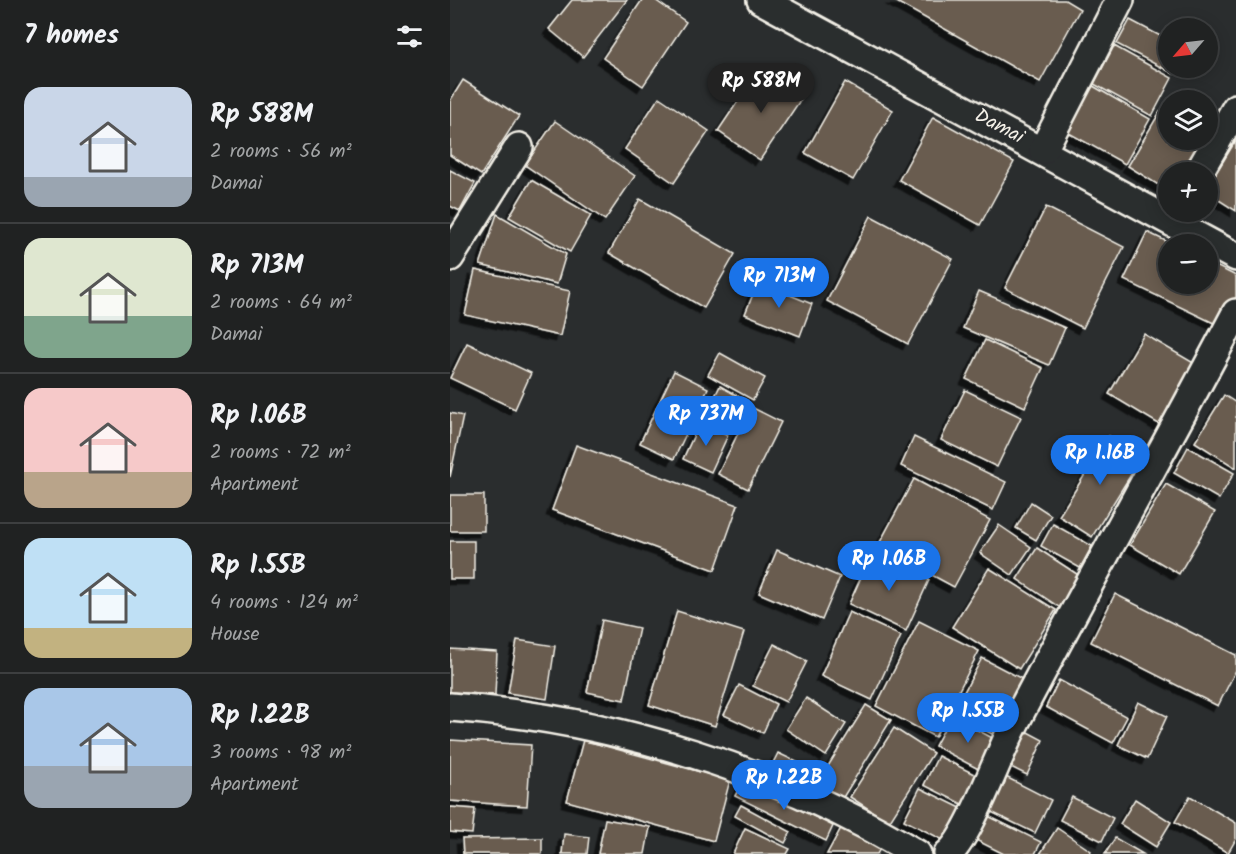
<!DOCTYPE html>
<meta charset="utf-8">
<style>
body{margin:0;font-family:Kalam,sans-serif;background:#282a2a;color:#f1f3f6;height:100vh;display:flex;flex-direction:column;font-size:22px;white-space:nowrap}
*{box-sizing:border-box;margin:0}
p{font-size:20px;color:#a2a4a5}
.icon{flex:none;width:33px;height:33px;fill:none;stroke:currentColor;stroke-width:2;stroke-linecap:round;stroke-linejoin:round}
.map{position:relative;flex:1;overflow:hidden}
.drawer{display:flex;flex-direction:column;background:#202222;width:450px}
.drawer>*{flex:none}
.needle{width:39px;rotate:242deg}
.controls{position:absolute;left:708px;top:18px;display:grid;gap:12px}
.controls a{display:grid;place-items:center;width:60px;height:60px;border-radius:50%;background:#202222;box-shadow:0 3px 15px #0003,0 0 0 2px #3d3f40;font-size:30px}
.price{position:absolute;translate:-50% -51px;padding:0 14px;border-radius:21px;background:#1a73e8;color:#fff;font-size:20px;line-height:39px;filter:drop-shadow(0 2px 3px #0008)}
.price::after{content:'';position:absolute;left:50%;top:36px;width:18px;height:14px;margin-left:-9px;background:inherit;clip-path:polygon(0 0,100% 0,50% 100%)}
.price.active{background:#222;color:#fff}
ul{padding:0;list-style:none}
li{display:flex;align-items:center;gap:18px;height:150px;padding:0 24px}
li+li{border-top:2px solid #3d3f40}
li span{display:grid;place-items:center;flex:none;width:168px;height:120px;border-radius:18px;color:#555}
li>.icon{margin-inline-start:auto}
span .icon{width:72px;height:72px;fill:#fffc;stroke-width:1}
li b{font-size:26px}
h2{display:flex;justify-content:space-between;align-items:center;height:72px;padding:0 24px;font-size:26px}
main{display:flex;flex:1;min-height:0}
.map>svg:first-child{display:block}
.building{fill:#695c50;stroke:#f4f1e8;stroke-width:1.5;filter:url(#shadow)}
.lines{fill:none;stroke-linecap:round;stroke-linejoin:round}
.street-casing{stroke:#f4f1e8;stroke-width:32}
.street{stroke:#2a2d2e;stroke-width:27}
.labels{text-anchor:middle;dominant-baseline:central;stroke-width:5;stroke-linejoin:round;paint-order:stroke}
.street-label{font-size:20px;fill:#f4f1e8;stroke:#2a2d2e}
</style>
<main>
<section class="drawer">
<h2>7 homes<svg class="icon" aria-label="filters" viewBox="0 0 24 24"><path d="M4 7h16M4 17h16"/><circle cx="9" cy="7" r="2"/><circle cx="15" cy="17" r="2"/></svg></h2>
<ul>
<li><span style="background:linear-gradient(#c9d6e8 75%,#9aa5b1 0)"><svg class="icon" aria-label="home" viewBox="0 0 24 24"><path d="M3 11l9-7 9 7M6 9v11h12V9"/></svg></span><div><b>Rp 588M</b><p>2 rooms · 56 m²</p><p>Damai</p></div></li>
<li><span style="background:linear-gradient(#dfe7d0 65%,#7fa58c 0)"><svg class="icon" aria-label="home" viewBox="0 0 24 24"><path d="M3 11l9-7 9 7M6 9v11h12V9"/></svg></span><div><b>Rp 713M</b><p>2 rooms · 64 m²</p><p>Damai</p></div></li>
<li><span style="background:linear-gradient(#f6c9c9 70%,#b9a48a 0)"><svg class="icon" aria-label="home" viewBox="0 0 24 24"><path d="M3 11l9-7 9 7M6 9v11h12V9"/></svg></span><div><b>Rp 1.06B</b><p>2 rooms · 72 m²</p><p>Apartment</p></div></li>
<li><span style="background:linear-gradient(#bfe0f5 75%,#c2b280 0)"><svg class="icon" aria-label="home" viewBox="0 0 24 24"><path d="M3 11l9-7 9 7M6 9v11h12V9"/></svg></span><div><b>Rp 1.55B</b><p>4 rooms · 124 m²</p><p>House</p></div></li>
<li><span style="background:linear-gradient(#a9c7e8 65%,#9aa5b1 0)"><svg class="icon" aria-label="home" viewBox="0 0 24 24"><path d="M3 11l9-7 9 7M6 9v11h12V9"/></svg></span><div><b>Rp 1.22B</b><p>3 rooms · 98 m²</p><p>Apartment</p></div></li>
</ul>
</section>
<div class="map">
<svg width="786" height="854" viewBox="0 0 786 854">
<defs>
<filter id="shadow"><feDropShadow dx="-5.5" dy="5.5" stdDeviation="0" flood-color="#0009"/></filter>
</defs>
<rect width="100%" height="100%" fill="#2a2d2e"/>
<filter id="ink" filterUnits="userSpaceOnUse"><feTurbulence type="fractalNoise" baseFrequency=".0167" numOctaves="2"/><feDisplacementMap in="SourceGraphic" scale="12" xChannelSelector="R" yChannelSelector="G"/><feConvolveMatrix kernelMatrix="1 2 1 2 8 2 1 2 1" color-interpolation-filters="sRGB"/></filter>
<g filter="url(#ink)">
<g class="building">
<polygon points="122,0 177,0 133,57 99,29"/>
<polygon points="192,0 205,0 236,22 193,86 153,58"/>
<polygon points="443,0 615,0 630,9 590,82"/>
<polygon points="680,20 718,40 718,68 727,68 724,74 667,44"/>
<polygon points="664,46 722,78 702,116 644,84"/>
<polygon points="311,67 353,96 310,160 268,131"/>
<polygon points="13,80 69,116 31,175 0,155 0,101"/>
<polygon points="395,82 443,110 403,180 355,153"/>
<polygon points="643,86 700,119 675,164 617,132"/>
<polygon points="209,97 259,131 224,183 175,149"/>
<polygon points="711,110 718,115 718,140 754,140 734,172 718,172 718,191 678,166"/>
<polygon points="483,117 564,162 530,225 449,180"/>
<polygon points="105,121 185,176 155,220 75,165"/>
<polygon points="786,140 786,211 758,193 758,186"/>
<polygon points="0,170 25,183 10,211 0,206"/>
<polygon points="81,180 141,215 120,252 59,217"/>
<polygon points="190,199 285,254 254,308 159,253"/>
<polygon points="596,207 674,247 633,328 555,288"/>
<polygon points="47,214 116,254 107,284 30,265"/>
<polygon points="421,216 503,259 458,344 377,301"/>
<polygon points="697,232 722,244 718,244 718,284 758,284 758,262 786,276 786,297 772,327 674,280"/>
<polygon points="25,270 120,291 110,336 15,315"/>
<polygon points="308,282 362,304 350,336 295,314"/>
<polygon points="529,291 615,328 599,365 513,328"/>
<polygon points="694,334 747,365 712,426 659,394"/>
<polygon points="535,340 593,368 575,407 516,379"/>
<polygon points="17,343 81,373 65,409 0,378"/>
<polygon points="270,353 315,378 303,400 258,375"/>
<polygon points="224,371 258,388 224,459 190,443"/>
<polygon points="270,386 295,400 279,431 254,418"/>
<polygon points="515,390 571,417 547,467 491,440"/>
<polygon points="774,395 786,403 786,468 745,442"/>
<polygon points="301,407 331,422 298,489 268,474"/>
<polygon points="0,413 13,416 0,477"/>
<polygon points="250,422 278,435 261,472 233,459"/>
<polygon points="659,436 692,457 642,537 609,516"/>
<polygon points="464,437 556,482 543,510 451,466"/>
<polygon points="126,445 288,505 265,570 102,510"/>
<polygon points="738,447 784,473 769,499 724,473"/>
<polygon points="464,479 540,520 504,587 428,546"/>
<polygon points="716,484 765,512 729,574 680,545"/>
<rect x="0" y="495" width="34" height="36"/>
<polygon points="581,502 601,515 586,540 566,528"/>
<polygon points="603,524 642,546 630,568 591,546"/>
<polygon points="549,525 581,547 562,575 530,553"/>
<rect x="0" y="541" width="24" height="38"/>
<polygon points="587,548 633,578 612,609 567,579"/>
<polygon points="327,550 390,577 372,620 309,593"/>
<polygon points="422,553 479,580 456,631 399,604"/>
<polygon points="539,568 606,610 569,669 502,627"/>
<polygon points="665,594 786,655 786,670 768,706 641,642"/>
<polygon points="227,611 294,632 265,726 199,705"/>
<polygon points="399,612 451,636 422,700 371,676"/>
<polygon points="152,620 189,628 174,700 137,692"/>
<polygon points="469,621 529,651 485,737 426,706"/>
<polygon points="67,640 105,646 97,699 58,693"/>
<polygon points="324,644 357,661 336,702 303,686"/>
<polygon points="0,649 47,652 45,695 0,692"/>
<polygon points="532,658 576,681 556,719 512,696"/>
<polygon points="609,680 677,717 663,743 596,707"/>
<polygon points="289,685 326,704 313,733 274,715"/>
<polygon points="356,698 396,724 376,756 336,729"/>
<polygon points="510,699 557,722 550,738 503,714"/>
<polygon points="688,702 717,716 697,759 668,745"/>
<polygon points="416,705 441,720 392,799 367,784"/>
<polygon points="501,716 550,742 534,772 485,746"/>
<polygon points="444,728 483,753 439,822 400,797"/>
<polygon points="572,729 593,740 577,775 555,764"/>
<polygon points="0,740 81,745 77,806 0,801"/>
<polygon points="133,740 280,780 264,841 117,801"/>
<polygon points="328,753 366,771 356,791 318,773"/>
<polygon points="488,756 530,777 516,806 474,785"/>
<polygon points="552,775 601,800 585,833 535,809"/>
<polygon points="293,781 383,826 376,841 285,796"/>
<polygon points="470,788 517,811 501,844 454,820"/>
<polygon points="740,796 786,823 786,839 778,853 725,822"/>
<polygon points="622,797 663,818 652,841 610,820"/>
<polygon points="685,799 721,822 706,847 670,824"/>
<polygon points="291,805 341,832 335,843 285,816"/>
<polygon points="0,807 25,809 22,834 0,832"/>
<polygon points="534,814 591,842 585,854 554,854 522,838"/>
<polygon points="155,819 200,827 195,854 148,854"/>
<polygon points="396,819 435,840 427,854 377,854"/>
<polygon points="295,828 340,849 337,854 283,854"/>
<polygon points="607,828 641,851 639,854 590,854"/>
<polygon points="114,834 139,837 137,854 112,854"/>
<polygon points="92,838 92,854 13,854 12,839"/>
<polygon points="665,838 693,854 655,854"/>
</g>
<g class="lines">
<defs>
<g id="street">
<polyline points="311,0 786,257"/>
<polyline points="593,150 670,0"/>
<polyline points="749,172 786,108"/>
<polyline points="0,257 69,147"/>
<path d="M0 707C159 718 331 771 467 854"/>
<path d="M498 854C519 838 549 753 564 725 636 587 713 451 786 313"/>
</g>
</defs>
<use href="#street" class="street-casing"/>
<use href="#street" class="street"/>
</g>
</g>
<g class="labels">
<g class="street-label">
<text transform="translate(549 127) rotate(28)">Damai</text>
</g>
</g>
</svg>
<div class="controls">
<a><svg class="needle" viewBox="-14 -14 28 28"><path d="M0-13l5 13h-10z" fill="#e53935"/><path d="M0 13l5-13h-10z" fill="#a2a4a5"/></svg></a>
<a><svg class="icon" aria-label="layers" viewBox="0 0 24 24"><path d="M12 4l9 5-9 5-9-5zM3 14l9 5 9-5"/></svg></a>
<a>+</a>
<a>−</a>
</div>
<b class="price active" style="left:311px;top:114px">Rp 588M</b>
<b class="price" style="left:329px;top:309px">Rp 713M</b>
<b class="price" style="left:256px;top:447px">Rp 737M</b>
<b class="price" style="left:650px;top:486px">Rp 1.16B</b>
<b class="price" style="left:439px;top:592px">Rp 1.06B</b>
<b class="price" style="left:518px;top:744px">Rp 1.55B</b>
<b class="price" style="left:334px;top:811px">Rp 1.22B</b>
</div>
</main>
